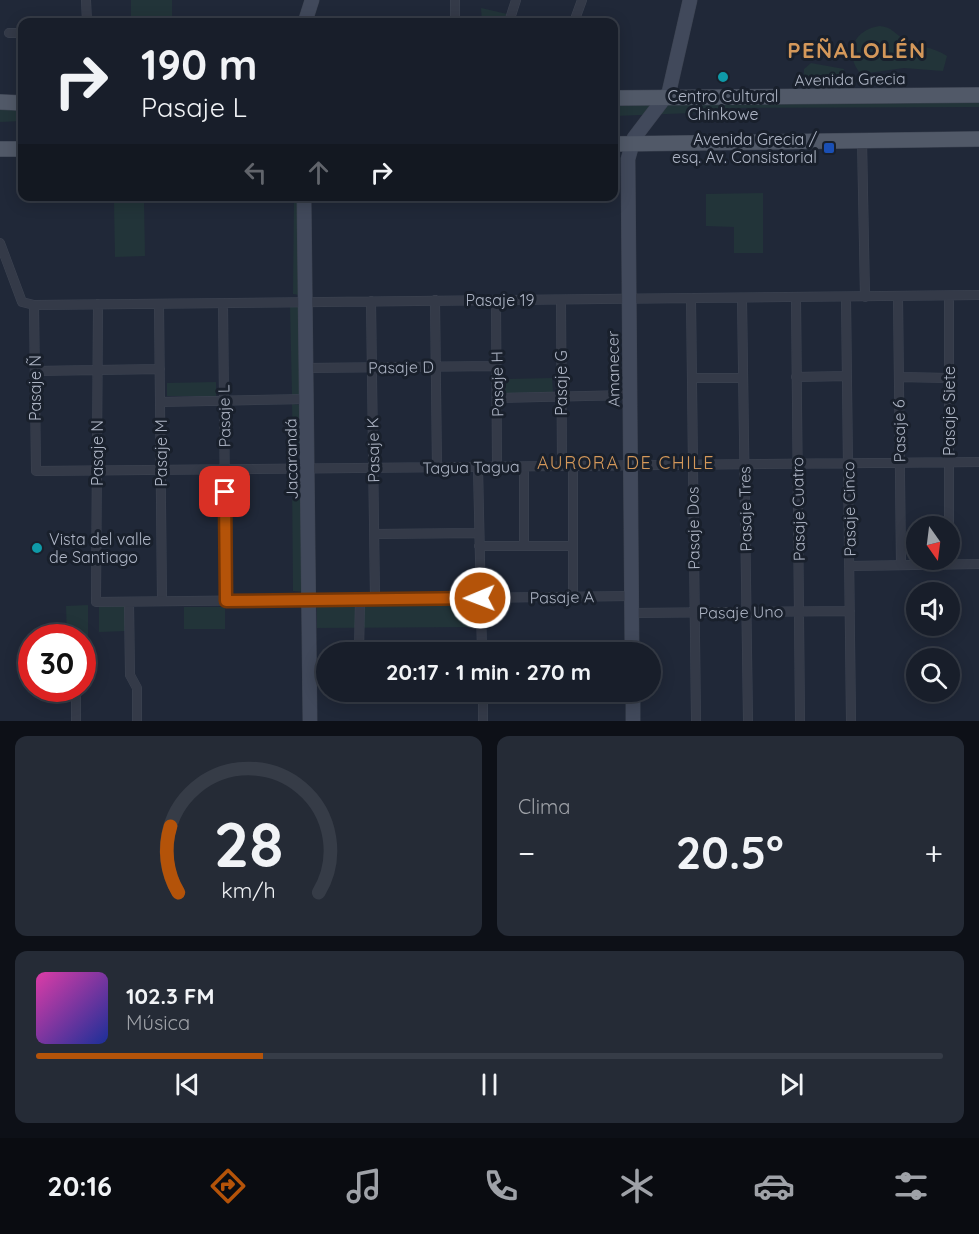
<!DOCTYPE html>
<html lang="es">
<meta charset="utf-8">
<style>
body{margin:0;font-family:Quicksand,sans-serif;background:#252b36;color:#f1f3f6;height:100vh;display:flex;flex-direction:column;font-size:22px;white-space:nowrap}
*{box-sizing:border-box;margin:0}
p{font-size:20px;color:#9fa2a8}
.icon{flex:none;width:33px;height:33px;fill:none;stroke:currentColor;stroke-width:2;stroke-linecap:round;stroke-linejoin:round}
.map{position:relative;height:721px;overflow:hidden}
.panel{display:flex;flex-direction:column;gap:15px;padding:15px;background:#0d1017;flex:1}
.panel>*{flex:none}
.guide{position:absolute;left:18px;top:18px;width:600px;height:183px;border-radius:12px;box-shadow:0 3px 15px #0003,0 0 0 2px #363c47;background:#181e2a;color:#f1f3f6;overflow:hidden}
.needle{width:39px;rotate:166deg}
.fabs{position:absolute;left:906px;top:516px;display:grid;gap:12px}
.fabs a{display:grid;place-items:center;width:54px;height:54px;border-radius:50%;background:#181e2a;box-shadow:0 3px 15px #0003,0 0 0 2px #363c47;font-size:30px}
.speed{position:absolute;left:18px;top:624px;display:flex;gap:12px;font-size:30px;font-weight:700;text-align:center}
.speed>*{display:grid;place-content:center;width:78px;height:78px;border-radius:50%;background:#181e2a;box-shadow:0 3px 15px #0003,0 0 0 2px #363c47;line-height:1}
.speed .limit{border:9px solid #d22;background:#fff;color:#111}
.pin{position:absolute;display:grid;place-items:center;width:51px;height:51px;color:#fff;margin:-26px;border-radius:12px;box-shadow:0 3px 9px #0006}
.me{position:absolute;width:66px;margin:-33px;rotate:269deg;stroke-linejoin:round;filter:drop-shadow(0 0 4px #0008)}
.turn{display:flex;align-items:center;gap:21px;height:126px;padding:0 24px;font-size:27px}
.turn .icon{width:78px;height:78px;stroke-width:2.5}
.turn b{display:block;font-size:42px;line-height:51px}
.lanes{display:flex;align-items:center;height:57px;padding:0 24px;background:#0003;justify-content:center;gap:30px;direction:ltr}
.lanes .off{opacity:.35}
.big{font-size:45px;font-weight:700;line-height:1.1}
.panel .tile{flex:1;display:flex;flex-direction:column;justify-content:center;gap:9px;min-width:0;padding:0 21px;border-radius:12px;background:#252b36}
.panel .dial{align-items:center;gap:0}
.dial svg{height:156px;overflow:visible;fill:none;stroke:#363c47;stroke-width:7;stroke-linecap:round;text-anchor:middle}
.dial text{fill:#f1f3f6;stroke:none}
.song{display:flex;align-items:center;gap:18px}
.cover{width:72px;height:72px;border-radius:9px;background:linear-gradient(135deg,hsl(320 70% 55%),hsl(230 70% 35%))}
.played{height:6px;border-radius:3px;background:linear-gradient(90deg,#b45309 25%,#363c47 25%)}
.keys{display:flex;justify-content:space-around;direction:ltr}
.heat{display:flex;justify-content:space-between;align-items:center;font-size:33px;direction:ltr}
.panel .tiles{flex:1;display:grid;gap:15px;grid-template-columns:1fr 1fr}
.tile:last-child{grid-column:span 2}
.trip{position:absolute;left:316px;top:642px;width:345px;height:60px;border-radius:30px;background:#181e2a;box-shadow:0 3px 15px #0003,0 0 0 2px #363c47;font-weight:700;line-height:60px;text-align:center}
.tabs{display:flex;height:96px;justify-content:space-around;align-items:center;background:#0a0c11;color:#9fa2a8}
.tabs .icon{width:42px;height:42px}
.tabs .on{color:#b45309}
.tabs b{font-size:27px;color:#f1f3f6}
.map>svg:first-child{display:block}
.green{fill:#223439}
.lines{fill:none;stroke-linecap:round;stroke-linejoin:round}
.street-casing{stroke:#3d4452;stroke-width:10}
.secondary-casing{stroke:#3d4452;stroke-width:15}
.primary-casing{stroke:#3d4452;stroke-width:16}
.street{stroke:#343a48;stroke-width:9}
.secondary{stroke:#41495b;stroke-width:14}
.primary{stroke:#515968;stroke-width:15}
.route-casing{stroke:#753606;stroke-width:15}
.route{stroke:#b45309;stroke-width:10}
.culture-dot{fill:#0f9aa8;stroke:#19202c;stroke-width:2}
.transit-dot{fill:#1a4fb4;stroke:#19202c;stroke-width:2}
.labels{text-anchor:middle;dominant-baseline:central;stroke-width:6;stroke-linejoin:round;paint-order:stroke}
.street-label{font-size:16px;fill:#aeb5c5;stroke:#19202c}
.poi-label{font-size:16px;fill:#aeb5c5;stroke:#19202c}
.neighbourhood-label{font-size:18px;letter-spacing:1.5px;fill:#d4985a;stroke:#19202c}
.district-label{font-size:22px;font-weight:bold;letter-spacing:1.5px;fill:#d4985a;stroke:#19202c}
</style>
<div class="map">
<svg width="979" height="721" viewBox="0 0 979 721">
<rect width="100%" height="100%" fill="#202838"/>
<!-- green -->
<path class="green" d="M131 0H172V22H131Z
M481 8 507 14 506 22H482Z
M880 26C892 27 895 34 905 40 918 47 934 47 947 56L943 71 904 68 861 74C843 54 854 29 880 26Z
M811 63 844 69 841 81H804V69Z
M979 100V107L726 108 693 113 614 116V103Z
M0 108H22V121L0 122Z
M763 193V253H734V227L706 226V194Z
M294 197H300V295L293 294Z
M144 202 145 256 115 257 114 203Z
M290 306H299L301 395H292Z
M552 378 553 392 504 393V379Z
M216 382V396H167V383Z
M292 404 301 405 300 455H293Z
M303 474 305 592 293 591 292 475Z
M476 601V627L317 628V602Z
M88 605V637H67L66 606Z
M99 605H125V631L99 632Z
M184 607H225V629H184Z"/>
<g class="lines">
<!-- street casing -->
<g class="street-casing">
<path id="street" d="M86 0 87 22
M455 22V0
M509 22 516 0
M574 22 582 0
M9 33H22
M862 140 865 297
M0 243 22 302 34 305 979 295
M898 296 901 565
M796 297 800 721
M846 297 851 721
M691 298 696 721
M742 298 748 721
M435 300 437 468
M496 300 497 467
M561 300 562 466
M371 301 375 599
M223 303 226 601
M98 304 96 602 632 596
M159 304 162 601
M34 305 36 471 979 462
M306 368 496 366
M35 371 160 369
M796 377 847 376
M899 377 949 378
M692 378H743
M497 398 630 395
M160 402 306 399
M573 466V597
M478 467 482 652
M524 467V546
M949 526V296
M374 534 479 533
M479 546H573
M849 566 979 564
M129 602 130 675 137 688V721
M632 613 850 611
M359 652 360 599
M76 691V721
M483 692V721"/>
</g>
<!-- secondary casing -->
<g class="secondary-casing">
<path id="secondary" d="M305 22 312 0
M304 196 310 721
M632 652 628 159 634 138 669 92 690 0
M633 692V721"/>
</g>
<!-- primary casing -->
<g class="primary-casing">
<path id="primary" d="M614 98 979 95
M0 102 22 103
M614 144 979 139
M0 149H22"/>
</g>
<!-- street -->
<use href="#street" class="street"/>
<!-- secondary -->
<use href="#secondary" class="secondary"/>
<!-- primary -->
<use href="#primary" class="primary"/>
</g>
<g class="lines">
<!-- route casing -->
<g class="route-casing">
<path id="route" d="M225 492 226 601 480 598"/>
</g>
<!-- route -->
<use href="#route" class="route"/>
</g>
<!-- markers -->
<g class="culture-dot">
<circle cx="723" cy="77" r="6"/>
<circle cx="37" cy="548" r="6"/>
</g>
<rect class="transit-dot" x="823" y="142" width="12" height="12" rx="3"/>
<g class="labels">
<!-- street labels -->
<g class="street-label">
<text transform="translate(850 79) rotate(-1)">Avenida Grecia</text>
<text x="500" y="300">Pasaje 19</text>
<text transform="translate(401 367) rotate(-1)">Pasaje D</text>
<text transform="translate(613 369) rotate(-91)">Amanecer</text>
<text transform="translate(561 383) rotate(-90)">Pasaje G</text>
<text transform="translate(497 384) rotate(-91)">Pasaje H</text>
<text transform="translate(35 388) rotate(-90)">Pasaje Ñ</text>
<text transform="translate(949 411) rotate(-90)">Pasaje Siete</text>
<text transform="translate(224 416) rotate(-91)">Pasaje L</text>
<text transform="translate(899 431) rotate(-91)">Pasaje 6</text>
<text transform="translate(373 450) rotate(-91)">Pasaje K</text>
<text transform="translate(97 453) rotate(-90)">Pasaje N</text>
<text transform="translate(161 453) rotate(-90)">Pasaje M</text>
<text transform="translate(291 459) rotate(-91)">Jacarandá</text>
<text transform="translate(471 467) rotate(-1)">Tagua Tagua</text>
<text transform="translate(745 509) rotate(-91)">Pasaje Tres</text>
<text transform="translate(798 509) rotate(-91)">Pasaje Cuatro</text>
<text transform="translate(849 509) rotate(-91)">Pasaje Cinco</text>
<text transform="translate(693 528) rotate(-91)">Pasaje Dos</text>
<text transform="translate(562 597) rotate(-1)">Pasaje A</text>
<text transform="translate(741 612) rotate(-1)">Pasaje Uno</text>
</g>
<!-- poi labels -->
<g class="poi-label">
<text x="723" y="96">Centro Cultural<tspan x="723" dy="18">Chinkowe</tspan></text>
<text x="817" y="139" text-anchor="end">Avenida Grecia /<tspan x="817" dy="18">esq. Av. Consistorial</tspan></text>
<text x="49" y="539" text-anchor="start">Vista del valle<tspan x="49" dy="18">de Santiago</tspan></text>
</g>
<!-- neighbourhood labels -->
<g class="neighbourhood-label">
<text x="626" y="462">AURORA DE CHILE</text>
</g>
<!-- district labels -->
<g class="district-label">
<text x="857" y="50">PEÑALOLÉN</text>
</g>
</g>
</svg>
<div class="fabs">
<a><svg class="needle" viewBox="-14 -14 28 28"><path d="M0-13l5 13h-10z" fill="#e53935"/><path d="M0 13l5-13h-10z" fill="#9fa2a8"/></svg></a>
<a><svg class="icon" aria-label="sound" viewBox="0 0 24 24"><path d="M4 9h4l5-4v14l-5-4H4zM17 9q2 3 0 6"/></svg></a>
<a><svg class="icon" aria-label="search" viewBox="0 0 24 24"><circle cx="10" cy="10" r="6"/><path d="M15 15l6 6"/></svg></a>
</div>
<div class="speed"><div class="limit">30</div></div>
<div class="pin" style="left:225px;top:492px;background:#d93025"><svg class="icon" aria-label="arrive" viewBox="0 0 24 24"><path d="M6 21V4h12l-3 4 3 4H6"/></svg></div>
<svg class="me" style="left:480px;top:598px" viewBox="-20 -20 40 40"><circle r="17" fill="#b45309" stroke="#fff" stroke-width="3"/><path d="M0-11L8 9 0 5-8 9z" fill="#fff"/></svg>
<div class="trip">20:17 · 1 min · 270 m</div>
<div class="guide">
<div class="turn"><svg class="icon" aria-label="right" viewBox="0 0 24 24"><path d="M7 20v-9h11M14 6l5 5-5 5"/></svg><div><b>190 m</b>Pasaje L</div></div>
<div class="lanes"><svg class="icon off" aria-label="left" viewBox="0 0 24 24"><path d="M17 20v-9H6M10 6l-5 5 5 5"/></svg><svg class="icon off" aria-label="ahead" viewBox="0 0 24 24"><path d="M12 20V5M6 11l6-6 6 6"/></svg><svg class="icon" aria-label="right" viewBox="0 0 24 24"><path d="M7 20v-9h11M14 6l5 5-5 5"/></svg></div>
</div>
</div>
<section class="panel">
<div class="tiles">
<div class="tile dial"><svg viewBox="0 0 100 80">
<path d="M14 69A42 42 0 1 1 86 69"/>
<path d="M14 69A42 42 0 0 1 10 35" stroke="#b45309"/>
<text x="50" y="56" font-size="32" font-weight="700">28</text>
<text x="50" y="72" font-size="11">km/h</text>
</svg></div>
<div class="tile"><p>Clima</p>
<div class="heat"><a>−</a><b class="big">20.5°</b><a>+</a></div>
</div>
<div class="tile">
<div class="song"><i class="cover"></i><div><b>102.3 FM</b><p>Música</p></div></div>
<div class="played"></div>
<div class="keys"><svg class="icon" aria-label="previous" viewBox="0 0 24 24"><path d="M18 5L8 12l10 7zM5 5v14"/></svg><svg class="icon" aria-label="pause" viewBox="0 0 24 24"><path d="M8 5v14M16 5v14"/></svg><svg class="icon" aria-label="next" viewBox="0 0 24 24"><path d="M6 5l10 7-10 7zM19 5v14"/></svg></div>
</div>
</div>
</section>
<nav class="tabs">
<b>20:16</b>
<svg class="icon on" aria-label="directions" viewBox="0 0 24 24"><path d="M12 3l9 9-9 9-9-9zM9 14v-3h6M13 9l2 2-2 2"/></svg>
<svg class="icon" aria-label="music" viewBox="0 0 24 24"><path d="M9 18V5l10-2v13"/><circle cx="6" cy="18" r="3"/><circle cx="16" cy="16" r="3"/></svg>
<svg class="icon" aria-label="phone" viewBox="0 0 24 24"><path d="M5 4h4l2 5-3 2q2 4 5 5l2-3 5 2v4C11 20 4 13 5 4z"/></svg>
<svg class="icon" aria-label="climate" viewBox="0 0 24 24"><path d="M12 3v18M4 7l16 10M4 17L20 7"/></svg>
<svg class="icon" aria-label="car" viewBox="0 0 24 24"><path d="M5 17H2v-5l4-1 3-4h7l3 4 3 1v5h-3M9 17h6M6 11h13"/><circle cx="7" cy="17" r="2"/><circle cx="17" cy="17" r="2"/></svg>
<svg class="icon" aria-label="filters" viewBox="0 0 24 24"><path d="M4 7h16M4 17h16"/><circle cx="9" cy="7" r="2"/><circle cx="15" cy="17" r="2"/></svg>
</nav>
